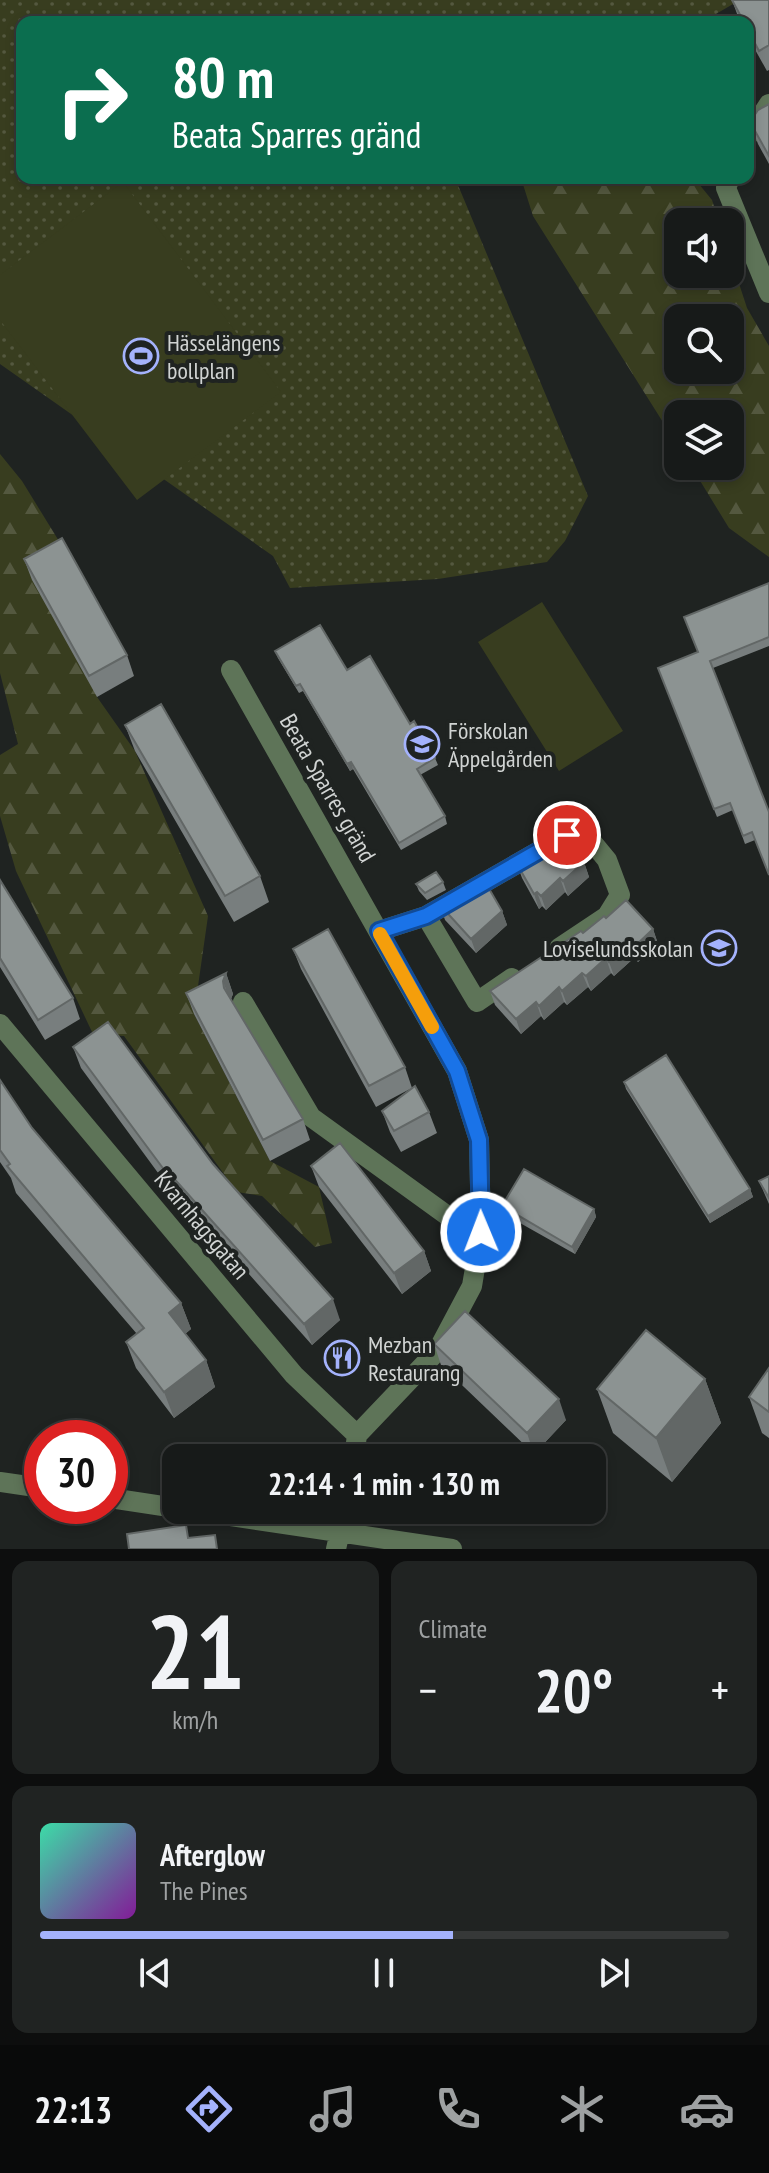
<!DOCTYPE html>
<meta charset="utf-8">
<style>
body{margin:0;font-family:"PT Sans Narrow",sans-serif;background:#202322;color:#f1f3f6;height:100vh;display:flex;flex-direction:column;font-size:30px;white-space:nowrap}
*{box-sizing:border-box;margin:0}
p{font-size:26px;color:#9ea1a2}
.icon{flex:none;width:44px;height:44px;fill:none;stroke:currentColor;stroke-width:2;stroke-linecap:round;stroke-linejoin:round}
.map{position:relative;height:1549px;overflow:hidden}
.drawer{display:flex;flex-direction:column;gap:12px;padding:12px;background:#0d0e0e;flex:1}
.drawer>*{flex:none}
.hud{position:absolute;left:16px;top:16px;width:738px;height:168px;border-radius:16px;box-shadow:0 4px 12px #0003,0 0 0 2px #363838;background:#0b6e4f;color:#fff;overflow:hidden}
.controls{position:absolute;left:664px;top:208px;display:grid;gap:16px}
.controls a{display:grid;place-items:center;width:80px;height:80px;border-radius:16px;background:#171a19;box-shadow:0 4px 12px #0003,0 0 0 2px #363838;font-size:40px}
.speed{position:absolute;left:24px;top:1420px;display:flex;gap:16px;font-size:40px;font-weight:700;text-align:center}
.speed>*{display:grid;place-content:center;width:104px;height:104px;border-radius:50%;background:#171a19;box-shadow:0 4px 12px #0003,0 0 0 2px #363838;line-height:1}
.speed .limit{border:12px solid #d22;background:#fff;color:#111}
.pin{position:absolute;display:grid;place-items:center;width:68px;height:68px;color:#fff;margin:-34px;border:4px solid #fff;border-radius:50%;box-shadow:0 2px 8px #0007}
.me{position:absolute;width:88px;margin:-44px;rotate:359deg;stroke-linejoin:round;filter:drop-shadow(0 0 6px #0008)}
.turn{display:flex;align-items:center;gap:28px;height:168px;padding:0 24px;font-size:36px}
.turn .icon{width:104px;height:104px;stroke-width:2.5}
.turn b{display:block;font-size:56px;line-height:68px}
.big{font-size:60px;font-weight:800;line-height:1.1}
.drawer .card{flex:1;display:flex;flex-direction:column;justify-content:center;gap:12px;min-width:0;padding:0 28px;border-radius:16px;background:#202322}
.drawer .dial{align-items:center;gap:0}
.dial b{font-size:104px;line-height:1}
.song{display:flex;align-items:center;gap:24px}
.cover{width:96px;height:96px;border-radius:12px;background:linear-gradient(135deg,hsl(160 70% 55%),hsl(290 70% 35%))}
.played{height:8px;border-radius:4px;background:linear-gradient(90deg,#a4b2fc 60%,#363838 60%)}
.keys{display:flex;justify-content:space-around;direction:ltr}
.heat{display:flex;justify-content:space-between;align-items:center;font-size:44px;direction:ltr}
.drawer .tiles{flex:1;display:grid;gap:12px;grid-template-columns:1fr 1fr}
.card:last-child{grid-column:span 2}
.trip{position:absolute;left:162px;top:1444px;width:444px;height:80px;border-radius:16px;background:#171a19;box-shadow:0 4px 12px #0003,0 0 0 2px #363838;font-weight:800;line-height:80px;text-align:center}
.dock{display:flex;height:128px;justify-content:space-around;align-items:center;background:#090a0a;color:#9ea1a2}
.dock .icon{width:56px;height:56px}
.dock .current{color:#a4b2fc}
.dock b{font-size:36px;color:#f1f3f6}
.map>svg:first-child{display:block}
.forest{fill:url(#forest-firs);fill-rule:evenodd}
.park{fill:url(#park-dots)}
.garden{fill:#383d1f}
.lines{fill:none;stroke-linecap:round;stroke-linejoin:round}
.minor{stroke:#5e7458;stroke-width:20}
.wall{fill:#787e7e}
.shaded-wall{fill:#626766}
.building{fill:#8c9392;stroke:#626766;stroke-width:2}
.route-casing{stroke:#114b97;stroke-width:20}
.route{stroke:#1a73e8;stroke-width:14}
.slow{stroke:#f59e0b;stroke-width:14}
.labels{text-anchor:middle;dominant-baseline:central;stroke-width:8;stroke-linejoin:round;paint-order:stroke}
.poi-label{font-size:24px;fill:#d1d4d3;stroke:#1f2321;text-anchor:start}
.street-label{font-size:24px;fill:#d1d4d3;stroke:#1f2321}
</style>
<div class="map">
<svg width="769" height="1549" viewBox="0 0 769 1549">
<defs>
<pattern id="forest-firs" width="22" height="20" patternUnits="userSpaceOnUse" patternTransform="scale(2)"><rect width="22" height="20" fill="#383d1f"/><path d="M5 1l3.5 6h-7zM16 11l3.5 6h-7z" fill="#54583f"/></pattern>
<pattern id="park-dots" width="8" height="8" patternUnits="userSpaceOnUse" patternTransform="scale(2)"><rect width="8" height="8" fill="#383d1f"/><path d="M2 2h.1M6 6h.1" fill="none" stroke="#54583f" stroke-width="1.8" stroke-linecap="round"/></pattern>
</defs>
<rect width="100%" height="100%" fill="#1f2321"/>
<!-- forest -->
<path class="forest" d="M521 178H694L712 200 719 222H678V274H730V256L747 308 769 346V557L729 528 691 466H730V414H678V446L533 216ZM678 318H730V370H678Z
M0 454 22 481 70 559 97 697 135 751 208 916 194 1014 270 1161 319 1187 332 1243 315 1247 262 1196 237 1192 124 1036 93 1034 16 871 0 816V755L18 744 0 673Z"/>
<!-- park -->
<path class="park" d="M0 0H740L709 18 679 22H22V178H455L588 496 565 541 547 562 438 579 290 588 273 556 0 364Z"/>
<!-- garden -->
<path class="garden" d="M123 182 281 392 137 500 0 320V275Z
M542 602 623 731 559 771 478 642Z"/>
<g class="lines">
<!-- minor -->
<path class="minor" d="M748 136 769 104
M730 178 726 188 769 293
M231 670 457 1071 479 1140 481 1232 472 1286 438 1350 357 1435
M426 916 567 835 588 837 607 860 620 895 607 916 559 948
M379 931 426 916 477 1002 512 978
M243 1002 311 1117 452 1219 481 1232
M0 1024 294 1375 357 1435 354 1458
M0 1482 42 1488
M110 1498 176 1508
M190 1510 452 1549
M336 1549 345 1510"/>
</g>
<!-- wall -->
<path class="wall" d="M732 0H769V70L767 71 748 37V22H740Z
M769 104V164L758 144 750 122Z
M24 559 127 655 134 676 97 697 32 580Z
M769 583V646L713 668 755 840 745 844 733 810 717 817 658 668 698 652Z
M275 651 347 670 410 724 435 758 438 765 420 775 445 816 447 824 401 850 353 769 350 771 303 691 299 693 278 658Z
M125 725 260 876 269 902 234 922 135 751Z
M584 862 589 877 568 896 565 892 546 910 542 906 539 909 522 878 517 864Z
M0 880 73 998 80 1019 45 1040 0 967Z
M443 882 446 890 427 900 419 891 416 884Z
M456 900 502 911 507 925 476 953 445 920 440 905Z
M606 918 653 929 658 944 638 962 634 958 614 976 611 973 591 991 588 987 567 1005 564 1002 544 1020 541 1016 521 1034 495 1005 490 991Z
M293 949 405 1067 412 1088 429 1112 437 1133 401 1152 390 1132 382 1111 410 1089 376 1107 301 969Z
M226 973 233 994 231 999 303 1119 310 1140 270 1161 194 1014 186 993Z
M73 1047 213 1164 340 1320 312 1345 178 1194 175 1196 81 1068Z
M0 1080 32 1128 181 1303 191 1329 185 1334 206 1360 215 1387 174 1418 136 1368 126 1342 137 1334 16 1193 11 1178 0 1162Z
M624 1082 750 1189 753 1197 710 1223 626 1089Z
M311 1166 424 1251 431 1271 402 1294 319 1187Z
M769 1176V1204L759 1181Z
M502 1206 594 1209 596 1217 575 1254 504 1214Z
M434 1344 566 1420 534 1454 441 1365Z
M769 1368V1438L762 1433 749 1397Z
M705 1379 721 1423 672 1482 613 1433 597 1389Z"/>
<!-- shaded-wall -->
<path class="shaded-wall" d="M351 762 353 769 350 771 347 764Z
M584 862 589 877 568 896 563 881Z
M560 878 565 892 546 910 541 896Z
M537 892 542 906 539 909 534 894Z
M502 911 507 925 476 953 471 939Z
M653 929 658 944 638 962 633 948Z
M629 944 634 958 614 976 609 962Z
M606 958 611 973 591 991 586 976Z
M226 973 233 994 230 1001 223 981Z
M582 973 588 987 567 1005 562 991Z
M559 987 564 1002 544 1020 539 1006Z
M536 1002 541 1016 521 1034 516 1019Z
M170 1174 178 1194 175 1196 168 1175Z
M750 1189 753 1197 710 1223 708 1216Z
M594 1209 596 1217 575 1254 572 1247Z
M424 1251 431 1271 402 1294 394 1273Z
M333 1299 340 1320 312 1345 304 1324Z
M181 1303 191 1329 179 1339 169 1313Z
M206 1360 215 1387 174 1418 164 1392Z
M705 1379 721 1423 672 1482 656 1438Z
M559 1399 566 1420 534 1454 527 1433Z"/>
<!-- building -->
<path class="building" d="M732 0H769V45L759 51 748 30V22H744Z
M769 104V156L750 122 758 110Z
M62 538 127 655 89 676 24 559Z
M769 583V637L710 661 769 812V875L752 832 743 836 730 803 714 809 658 668 698 652 684 617Z
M320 625 347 670 370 656 410 724 414 721 435 758 417 769 445 816 399 843 351 762 347 764 300 684 296 686 275 651Z
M161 704 260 876 225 896 125 725Z
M560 837 584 862 563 881 560 878 541 896 537 892 534 894 517 864Z
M436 872 443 882 425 893 416 884Z
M0 880 73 998 38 1020 0 958Z
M484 880 502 911 471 939 440 905 454 897 456 900 465 892 467 895Z
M626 900 653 929 633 948 629 944 609 962 606 958 586 976 582 973 562 991 559 987 539 1006 536 1002 516 1019 490 991 581 931 583 933 604 916 606 918Z
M328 929 405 1067 369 1086 293 949Z
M226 973 223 981 224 988 303 1119 263 1140 186 993Z
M108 1022 213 1164 333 1299 304 1324 170 1174 168 1175 73 1047Z
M666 1055 750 1189 708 1216 624 1082Z
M0 1080 32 1128 181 1303 169 1313 206 1360 164 1392 126 1342 144 1328 7 1166 10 1164 0 1150Z
M415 1086 429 1112 394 1131 382 1111Z
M340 1143 424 1251 394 1273 311 1166Z
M524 1169 594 1209 572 1247 502 1206Z
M769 1176V1198L759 1181Z
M465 1311 559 1399 527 1433 434 1344Z
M646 1330 705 1379 656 1438 597 1389Z
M769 1368V1412L749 1397Z
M186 1525 188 1538 215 1535 217 1549H129L127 1534Z"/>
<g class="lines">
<!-- route casing -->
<g class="route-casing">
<path id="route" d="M481 1232 479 1140 457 1071 379 931 426 916 567 835"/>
</g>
<!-- route -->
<use href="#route" class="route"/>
<!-- slow -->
<path class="slow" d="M380 934 432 1027"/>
</g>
<!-- icons -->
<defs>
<g id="stadium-ring" transform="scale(1.8)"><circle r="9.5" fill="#1f2321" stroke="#a4b2fc" stroke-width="1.5"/><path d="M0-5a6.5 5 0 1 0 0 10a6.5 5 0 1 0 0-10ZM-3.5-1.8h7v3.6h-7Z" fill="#a4b2fc"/></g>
<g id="school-ring" transform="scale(1.8)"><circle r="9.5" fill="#1f2321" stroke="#a4b2fc" stroke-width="1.5"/><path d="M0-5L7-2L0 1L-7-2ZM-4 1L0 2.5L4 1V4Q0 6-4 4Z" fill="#a4b2fc"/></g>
<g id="restaurant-ring" transform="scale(1.8)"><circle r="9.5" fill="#1f2321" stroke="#a4b2fc" stroke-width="1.5"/><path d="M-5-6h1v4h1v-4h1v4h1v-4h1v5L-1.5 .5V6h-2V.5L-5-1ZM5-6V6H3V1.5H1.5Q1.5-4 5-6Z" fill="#a4b2fc"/></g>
</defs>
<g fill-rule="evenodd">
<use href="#stadium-ring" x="141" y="356"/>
<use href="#school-ring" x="422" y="744"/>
<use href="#school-ring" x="719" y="948"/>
<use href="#restaurant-ring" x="342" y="1358"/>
</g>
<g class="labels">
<!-- poi labels -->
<g class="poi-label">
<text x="167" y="342">Hässelängens<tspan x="167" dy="28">bollplan</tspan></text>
<text x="448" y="730">Förskolan<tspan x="448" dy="28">Äppelgården</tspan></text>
<text x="693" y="948" text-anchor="end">Loviselundsskolan</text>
<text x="368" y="1344">Mezban<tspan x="368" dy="28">Restaurang</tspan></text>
</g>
<!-- street labels -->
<g class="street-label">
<text transform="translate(328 788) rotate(60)">Beata Sparres gränd</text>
<text transform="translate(202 1225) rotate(50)">Kvarnhagsgatan</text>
</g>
</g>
</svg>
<div class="controls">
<a><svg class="icon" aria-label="sound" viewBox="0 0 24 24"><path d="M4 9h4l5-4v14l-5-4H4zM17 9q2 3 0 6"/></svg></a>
<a><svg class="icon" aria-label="search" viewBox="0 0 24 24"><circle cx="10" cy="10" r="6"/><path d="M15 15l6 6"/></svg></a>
<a><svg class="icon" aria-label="layers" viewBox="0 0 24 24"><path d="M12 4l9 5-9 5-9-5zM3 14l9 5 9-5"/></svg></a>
</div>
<div class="speed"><div class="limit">30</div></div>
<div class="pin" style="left:567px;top:835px;background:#d93025"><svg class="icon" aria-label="arrive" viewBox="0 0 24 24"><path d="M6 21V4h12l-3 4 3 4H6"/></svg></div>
<svg class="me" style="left:481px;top:1232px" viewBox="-20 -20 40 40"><circle r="17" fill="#1a73e8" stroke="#fff" stroke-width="3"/><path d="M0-11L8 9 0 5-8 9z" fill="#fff"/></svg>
<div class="trip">22:14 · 1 min · 130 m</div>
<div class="hud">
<div class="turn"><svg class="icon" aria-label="right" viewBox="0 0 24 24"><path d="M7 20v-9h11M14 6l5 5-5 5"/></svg><div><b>80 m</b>Beata Sparres gränd</div></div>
</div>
</div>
<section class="drawer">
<div class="tiles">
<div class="card dial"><b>21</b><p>km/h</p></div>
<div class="card"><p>Climate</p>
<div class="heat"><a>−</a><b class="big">20°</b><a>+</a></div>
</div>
<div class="card">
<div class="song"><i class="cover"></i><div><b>Afterglow</b><p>The Pines</p></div></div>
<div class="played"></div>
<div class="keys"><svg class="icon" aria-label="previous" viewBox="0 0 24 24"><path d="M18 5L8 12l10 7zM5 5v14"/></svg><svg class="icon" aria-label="pause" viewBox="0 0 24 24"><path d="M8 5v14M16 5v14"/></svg><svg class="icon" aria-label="next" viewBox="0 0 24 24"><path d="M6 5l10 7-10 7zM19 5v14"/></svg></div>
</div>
</div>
</section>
<nav class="dock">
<b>22:13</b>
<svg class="icon current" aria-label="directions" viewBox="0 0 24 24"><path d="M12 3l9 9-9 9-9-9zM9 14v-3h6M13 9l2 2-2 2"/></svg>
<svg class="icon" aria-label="music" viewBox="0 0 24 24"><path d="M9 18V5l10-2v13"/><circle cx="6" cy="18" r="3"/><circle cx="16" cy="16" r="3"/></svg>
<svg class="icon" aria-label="phone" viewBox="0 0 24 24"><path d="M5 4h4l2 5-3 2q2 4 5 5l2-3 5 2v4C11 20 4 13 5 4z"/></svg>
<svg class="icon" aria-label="climate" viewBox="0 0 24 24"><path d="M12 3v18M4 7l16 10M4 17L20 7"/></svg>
<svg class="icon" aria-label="car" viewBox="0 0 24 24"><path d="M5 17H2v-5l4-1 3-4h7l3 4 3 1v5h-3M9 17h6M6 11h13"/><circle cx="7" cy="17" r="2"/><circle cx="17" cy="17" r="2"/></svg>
</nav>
